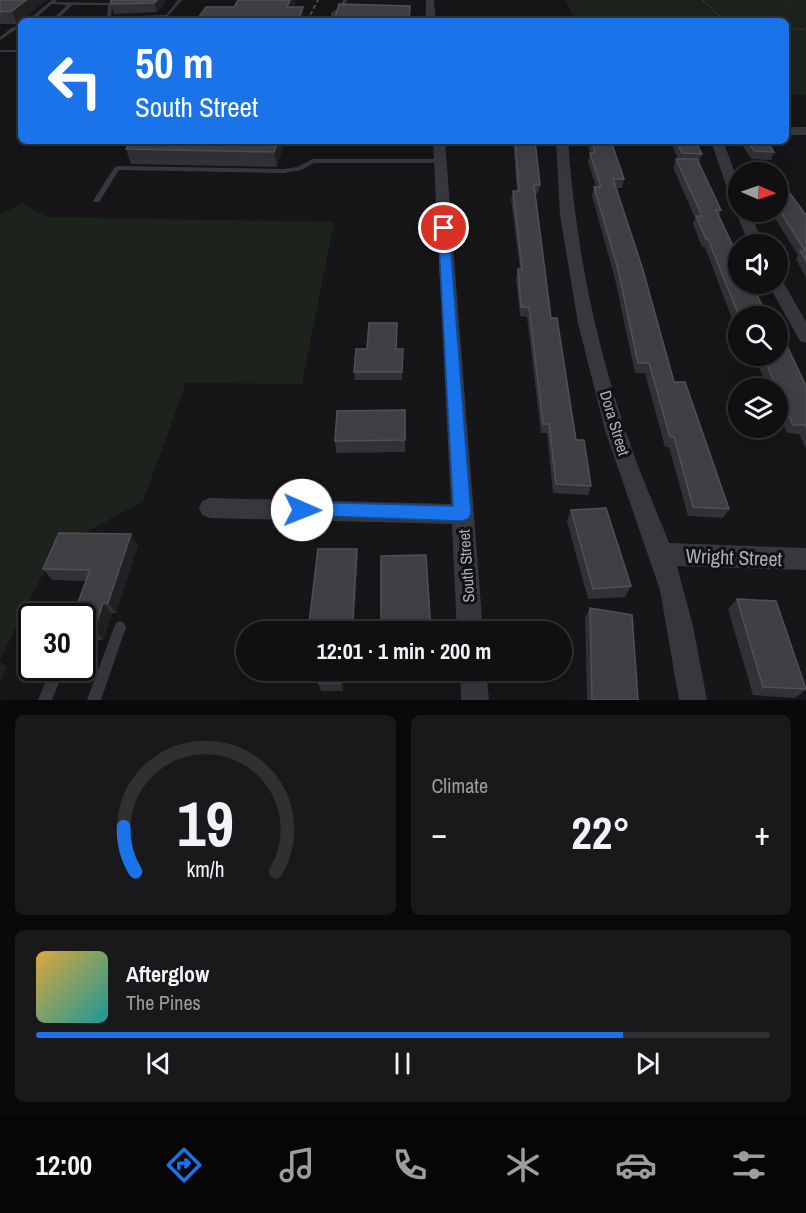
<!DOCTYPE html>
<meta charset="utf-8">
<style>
body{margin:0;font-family:"Archivo Narrow",sans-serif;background:#19191b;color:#f1f3f6;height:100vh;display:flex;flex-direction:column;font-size:22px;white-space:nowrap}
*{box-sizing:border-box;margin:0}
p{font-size:20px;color:#9c9d9f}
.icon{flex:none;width:33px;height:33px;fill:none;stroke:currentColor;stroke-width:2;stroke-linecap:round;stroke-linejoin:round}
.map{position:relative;height:700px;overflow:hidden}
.side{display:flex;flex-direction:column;gap:15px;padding:15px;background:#09090a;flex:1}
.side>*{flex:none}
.banner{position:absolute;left:18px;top:18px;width:771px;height:126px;border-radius:9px;box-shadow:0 6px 24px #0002,0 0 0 2px #303032;background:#1a73e8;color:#fff;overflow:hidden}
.needle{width:39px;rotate:92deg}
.controls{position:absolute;left:728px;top:162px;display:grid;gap:12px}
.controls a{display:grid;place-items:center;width:60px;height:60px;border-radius:50%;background:#101012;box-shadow:0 6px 24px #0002,0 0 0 2px #303032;font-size:30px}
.speed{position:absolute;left:18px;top:603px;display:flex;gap:12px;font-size:30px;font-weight:700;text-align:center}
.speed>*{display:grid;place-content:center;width:78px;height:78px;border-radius:50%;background:#101012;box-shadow:0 6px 24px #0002,0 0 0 2px #303032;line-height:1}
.speed .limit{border:3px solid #111;border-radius:9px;background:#fff;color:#111}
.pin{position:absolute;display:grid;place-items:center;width:51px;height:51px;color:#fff;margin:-26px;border:3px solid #fff;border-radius:50%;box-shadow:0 2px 6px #0007}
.me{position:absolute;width:66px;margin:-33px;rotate:91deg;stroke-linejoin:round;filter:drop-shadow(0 0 4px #0008)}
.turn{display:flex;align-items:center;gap:21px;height:126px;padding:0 18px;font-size:27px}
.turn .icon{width:78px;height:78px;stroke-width:2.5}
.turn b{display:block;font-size:42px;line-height:51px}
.big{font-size:45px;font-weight:700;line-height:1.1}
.side .widget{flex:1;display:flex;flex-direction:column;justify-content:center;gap:9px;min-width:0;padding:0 21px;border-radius:9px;background:#19191b}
.side .dial{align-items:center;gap:0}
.dial svg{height:156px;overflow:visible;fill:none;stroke:#303032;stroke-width:7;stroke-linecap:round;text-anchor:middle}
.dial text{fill:#f1f3f6;stroke:none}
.song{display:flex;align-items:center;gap:18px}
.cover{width:72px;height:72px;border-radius:9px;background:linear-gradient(135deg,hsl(40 70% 55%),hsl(180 70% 35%))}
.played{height:6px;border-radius:3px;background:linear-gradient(90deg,#1a73e8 80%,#303032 80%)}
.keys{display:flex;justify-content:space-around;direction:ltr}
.heat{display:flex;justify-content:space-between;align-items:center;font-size:33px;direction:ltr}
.side .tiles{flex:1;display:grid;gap:15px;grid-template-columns:1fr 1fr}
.widget:last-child{grid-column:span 2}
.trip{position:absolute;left:236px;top:621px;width:336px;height:60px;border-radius:30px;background:#101012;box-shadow:0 6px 24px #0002,0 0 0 2px #303032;font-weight:700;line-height:60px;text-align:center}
.tab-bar{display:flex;height:96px;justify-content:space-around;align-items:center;background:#060607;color:#9c9d9f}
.tab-bar .icon{width:42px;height:42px}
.tab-bar .selected{color:#1a73e8}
.tab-bar b{font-size:27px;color:#f1f3f6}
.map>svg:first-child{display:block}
.green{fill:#1c231d}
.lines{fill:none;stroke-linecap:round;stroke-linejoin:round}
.path{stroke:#3d3f44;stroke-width:1.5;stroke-dasharray:1.5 2;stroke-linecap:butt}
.lane{fill:#37383d;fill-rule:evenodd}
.street{fill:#37383d;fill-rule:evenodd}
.rail{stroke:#4a4c52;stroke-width:2;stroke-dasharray:4 3;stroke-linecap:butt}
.wall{fill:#323236}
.shaded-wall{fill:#212124}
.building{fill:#3f3f44;stroke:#4f5156;stroke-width:1.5}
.route{fill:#1a73e8;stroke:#114b97;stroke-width:1.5}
.labels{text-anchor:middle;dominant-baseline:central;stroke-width:6;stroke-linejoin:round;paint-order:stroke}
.street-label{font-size:16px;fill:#a8adb8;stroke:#111113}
.near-street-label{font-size:20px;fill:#a8adb8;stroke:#111113}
</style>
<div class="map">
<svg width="806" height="700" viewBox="0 0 806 700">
<rect width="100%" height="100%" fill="#161618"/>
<!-- green -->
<path class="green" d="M566 0H806V95H786V21H575Z
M23 203 46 217 334 222 302 384 186 383 143 501 81 535 43 574 0 659V215Z"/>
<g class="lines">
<!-- path -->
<path class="path" d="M703 0 722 19 719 21
M722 19 728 21
M786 29H806"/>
<!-- lane -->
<path class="lane" d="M52 0H57L55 2 109 3 111 0H115L112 4 111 17 166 15 178 0H182L167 17 109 19 107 18 108 5H72L56 21H51L67 5 52 4 32 21H27Z
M343 0H347L344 9 335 14V21H331V13L340 7Z
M21 25V28L15 30 0 40V37L11 28Z
M0 50H21V52H0Z
M313 159H440L443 161 440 163H314L301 170 284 173 119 170 99 202H95L93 201 114 168 117 166 284 169 297 167Z
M120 621 124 623 126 627 101 700H87L114 627 116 623Z
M51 668H65L52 700H38Z"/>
<!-- street -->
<path class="street" d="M426 0H434L436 21H426Z
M786 127H806V135H786Z
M433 141H445L483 632H457L452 524 210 518 202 515 199 508 202 501 210 498 451 504Z
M556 141H568C575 240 594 338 626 432 638 470 655 506 669 543L806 548V570L677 566 693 626 707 700H679L660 590 605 430 578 323 560 215Z
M711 141H723L738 181V204L731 200Z
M738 209V212H750L763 244H749L736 212Z
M777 279 782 280 806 322V343L800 341 768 284H777Z
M460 670H486L489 700H461Z"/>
<!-- rail -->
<path class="rail" d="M307 21 318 0"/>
</g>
<!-- wall -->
<path class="wall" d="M0 0H46L17 24H0Z
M111 0H166L157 12 114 14 111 4Z
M513 141H535L540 185 538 194 535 193 551 318 576 440 591 486 588 495 553 493 547 433H541L527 317 520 316 516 278 518 269H520L511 200 513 191H517Z
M587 141H611L624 179 622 188H616L674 382 729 509 723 518 688 516 669 447H665L645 373H635L615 279 592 196 594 187H596L588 162 590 153Z
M673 141H695L702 154 699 162H698L721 210 719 216 767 316H738V327H735L705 247H702L693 224 695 218 673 167 676 159H678L672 145Z
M740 141H767L774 152 771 160 751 159Z
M284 143 277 167 131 164 126 149Z
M777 184 806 215V278L796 259 798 255 771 212H777Z
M397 349H403L402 380H355L354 372Z
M754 356H777L806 386V449L799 434 787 433 777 409V388H768Z
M405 410V452L336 453 335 441Z
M571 510 631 586 625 597 588 599 567 521Z
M138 545 116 613H112L103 640H82V616L86 581 52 580 43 569Z
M737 599 806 687V690L795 698 753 695 728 609Z
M590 608 638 700H587L585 618Z
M319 670H344L343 691H321L318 683Z"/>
<!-- shaded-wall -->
<path class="shaded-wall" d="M26 0H46L17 24 12 11Z
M157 0H166L157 12 154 3Z
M290 0H295L296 3 288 19 287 7Z
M303 7 304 21H298Z
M278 141H284V143L277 167 274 152Z
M131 534 138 545 116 613 108 603Z
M357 549 358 559 354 632H352Z
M103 603 112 613 103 640 94 630Z
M0 662 7 667 0 683Z
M342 670H344L343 691 341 683Z"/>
<!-- building -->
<path class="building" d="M0 0H26L12 11 0 12Z
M111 0H157L154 3 111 4Z
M238 0H290L287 7H303L298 21H196L206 7H234Z
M339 4 410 6 409 21H334Z
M131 141H278L274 152 126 149Z
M515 141H535L540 185H534L551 318H557L576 440H584L591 486 556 484 549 424H543L529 307H521L518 269H522L513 191H519Z
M592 141H611L624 179H613L643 270 674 382H685L729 509 693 507 674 437H670L649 363H638L618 269 594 187H601L590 153H595Z
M676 141H695L702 154 682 153Z
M748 141H767L774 152 754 151Z
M676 159H697L721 210H716L734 248H736L738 252V284H752L767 316H739L708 239H706L696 216H702Z
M777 184H783L806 215V261L800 251H805L777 206Z
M369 323H397L396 349H403L402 372H354L356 349H367Z
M777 331H780L806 386V428L805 425H793L763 356H777Z
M405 410V440L335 441 337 411Z
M606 508 631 586 593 589 571 510Z
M59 533 131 534 108 603H103L94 630H82V616H73L90 570 43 569Z
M318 549H357L352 632H308Z
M426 555 431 632H381V556Z
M737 599 776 601 806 689 763 687Z
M590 608 632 615 638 700H592Z
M319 670H342L341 683H318Z"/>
<!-- route -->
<path class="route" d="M444 225 449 228 471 514 468 519 462 521 296 515 294 510 296 505 302 502 453 506 438 228Z"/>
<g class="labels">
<!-- street labels -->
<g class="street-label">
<text transform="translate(615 423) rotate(73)">Dora Street</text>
<text transform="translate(466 566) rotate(-94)">South Street</text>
</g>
<!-- near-street labels -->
<g class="near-street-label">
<text transform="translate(734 557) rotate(2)">Wright Street</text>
</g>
</g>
</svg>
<div class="controls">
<a><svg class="needle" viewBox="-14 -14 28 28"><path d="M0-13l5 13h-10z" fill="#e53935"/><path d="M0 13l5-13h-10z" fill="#9c9d9f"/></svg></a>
<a><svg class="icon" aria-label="sound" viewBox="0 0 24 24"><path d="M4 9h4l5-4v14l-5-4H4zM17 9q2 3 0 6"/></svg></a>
<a><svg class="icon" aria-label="search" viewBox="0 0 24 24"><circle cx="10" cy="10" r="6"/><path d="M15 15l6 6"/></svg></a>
<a><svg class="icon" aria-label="layers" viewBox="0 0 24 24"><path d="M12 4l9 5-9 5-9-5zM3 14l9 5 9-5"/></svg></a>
</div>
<div class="speed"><div class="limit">30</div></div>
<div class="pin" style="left:444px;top:228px;background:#d93025"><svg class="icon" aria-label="arrive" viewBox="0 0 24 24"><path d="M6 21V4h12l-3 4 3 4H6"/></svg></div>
<svg class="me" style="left:302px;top:510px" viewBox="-20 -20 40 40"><circle r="19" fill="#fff"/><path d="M0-13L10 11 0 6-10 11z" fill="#1a73e8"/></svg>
<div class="trip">12:01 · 1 min · 200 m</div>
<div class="banner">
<div class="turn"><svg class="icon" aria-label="left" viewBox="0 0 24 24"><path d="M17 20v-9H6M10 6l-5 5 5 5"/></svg><div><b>50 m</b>South Street</div></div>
</div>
</div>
<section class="side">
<div class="tiles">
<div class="widget dial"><svg viewBox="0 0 100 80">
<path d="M14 69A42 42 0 1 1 86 69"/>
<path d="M14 69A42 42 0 0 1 8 46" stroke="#1a73e8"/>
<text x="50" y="56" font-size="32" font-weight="700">19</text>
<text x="50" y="72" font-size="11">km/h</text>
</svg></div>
<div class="widget"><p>Climate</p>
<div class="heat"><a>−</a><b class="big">22°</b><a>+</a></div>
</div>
<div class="widget">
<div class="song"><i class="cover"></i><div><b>Afterglow</b><p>The Pines</p></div></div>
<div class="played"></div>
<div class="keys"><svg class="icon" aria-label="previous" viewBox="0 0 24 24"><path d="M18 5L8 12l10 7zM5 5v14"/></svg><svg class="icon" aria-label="pause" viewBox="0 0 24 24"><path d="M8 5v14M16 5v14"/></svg><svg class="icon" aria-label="next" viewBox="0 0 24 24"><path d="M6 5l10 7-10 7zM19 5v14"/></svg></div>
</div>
</div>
</section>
<nav class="tab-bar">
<b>12:00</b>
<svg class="icon selected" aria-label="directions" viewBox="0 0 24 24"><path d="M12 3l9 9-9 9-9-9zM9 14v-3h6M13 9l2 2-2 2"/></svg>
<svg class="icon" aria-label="music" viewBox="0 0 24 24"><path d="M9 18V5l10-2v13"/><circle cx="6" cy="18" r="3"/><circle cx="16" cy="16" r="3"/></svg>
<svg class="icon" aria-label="phone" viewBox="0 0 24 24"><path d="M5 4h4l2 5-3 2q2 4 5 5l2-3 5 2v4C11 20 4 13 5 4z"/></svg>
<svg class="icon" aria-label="climate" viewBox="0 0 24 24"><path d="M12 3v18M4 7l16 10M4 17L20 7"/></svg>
<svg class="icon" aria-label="car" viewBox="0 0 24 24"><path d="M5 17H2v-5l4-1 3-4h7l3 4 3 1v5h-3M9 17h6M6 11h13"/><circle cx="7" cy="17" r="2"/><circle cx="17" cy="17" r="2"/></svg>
<svg class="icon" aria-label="filters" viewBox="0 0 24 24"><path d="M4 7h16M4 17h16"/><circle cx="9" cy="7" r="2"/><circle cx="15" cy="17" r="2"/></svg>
</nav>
